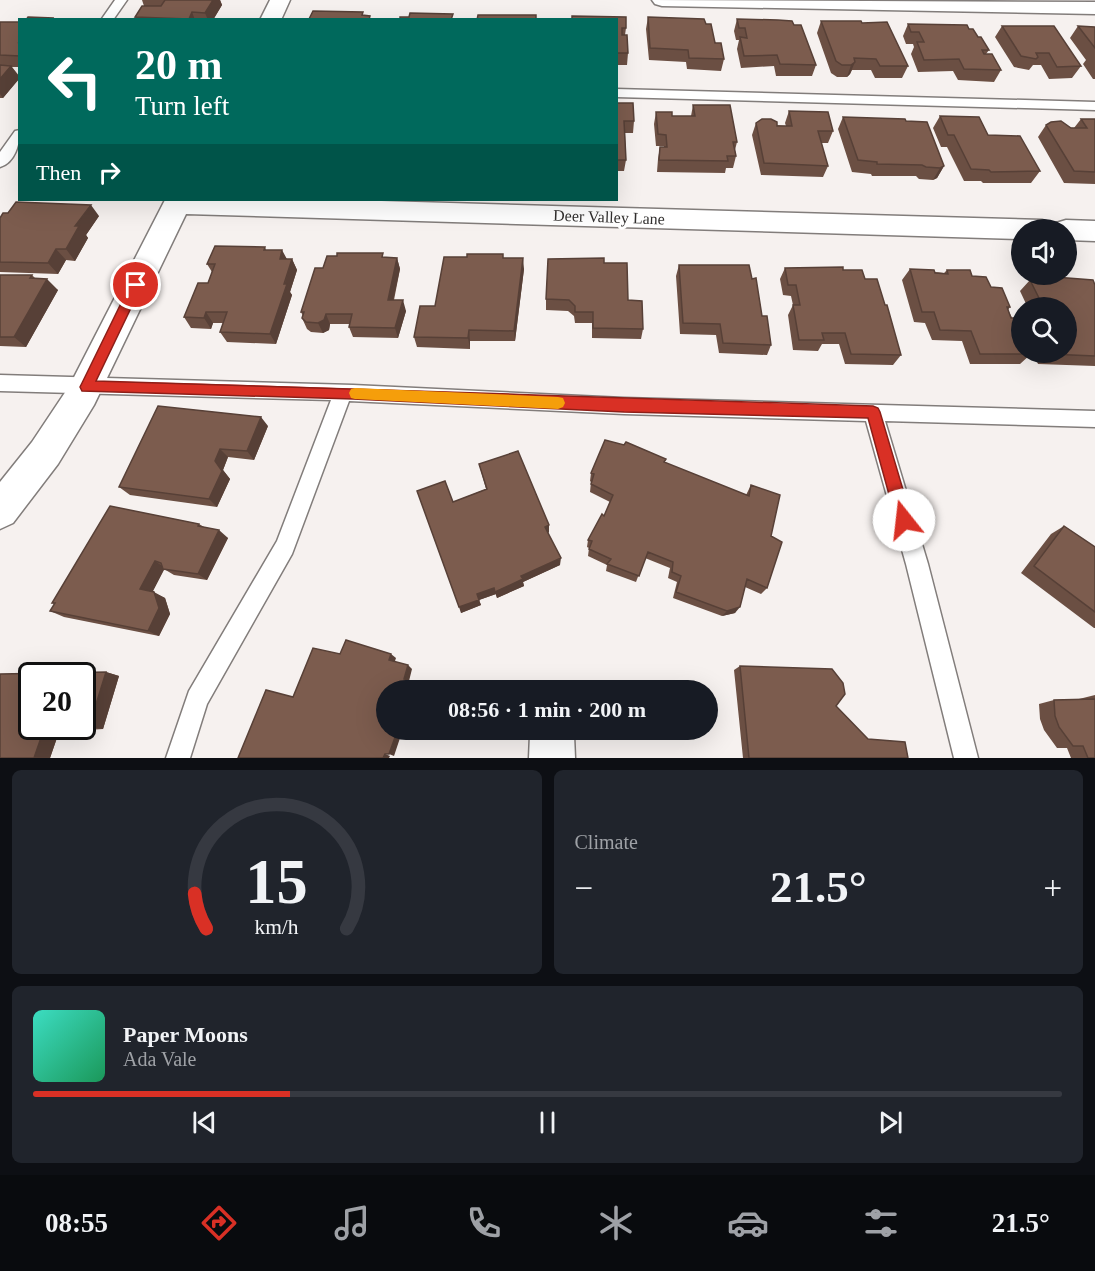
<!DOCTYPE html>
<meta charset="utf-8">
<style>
body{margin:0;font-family:Georgia,serif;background:#20242c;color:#f1f3f6;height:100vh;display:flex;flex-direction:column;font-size:22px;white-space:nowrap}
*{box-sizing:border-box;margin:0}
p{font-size:20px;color:#9ea1a6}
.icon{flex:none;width:33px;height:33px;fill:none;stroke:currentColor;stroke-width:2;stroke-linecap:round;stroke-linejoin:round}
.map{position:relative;height:758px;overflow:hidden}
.side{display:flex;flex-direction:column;gap:12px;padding:12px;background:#0d0f14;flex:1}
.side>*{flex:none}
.hud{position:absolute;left:18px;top:18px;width:600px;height:183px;border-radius:0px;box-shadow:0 6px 24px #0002;background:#00695c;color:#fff;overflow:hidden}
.controls{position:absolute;left:1011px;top:219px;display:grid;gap:12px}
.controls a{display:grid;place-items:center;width:66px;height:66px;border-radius:50%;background:#171b24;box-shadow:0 6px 24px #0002;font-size:30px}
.speed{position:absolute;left:18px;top:662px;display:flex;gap:12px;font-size:30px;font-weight:700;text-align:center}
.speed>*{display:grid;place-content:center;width:78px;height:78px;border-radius:50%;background:#171b24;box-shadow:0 6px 24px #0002;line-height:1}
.speed .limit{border:3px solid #111;border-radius:9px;background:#fff;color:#111}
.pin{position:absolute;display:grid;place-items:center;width:51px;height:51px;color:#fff;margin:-26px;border:3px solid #fff;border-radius:50%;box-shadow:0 2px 6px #0007}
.me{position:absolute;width:66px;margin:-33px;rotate:344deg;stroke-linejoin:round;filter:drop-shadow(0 0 4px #0008)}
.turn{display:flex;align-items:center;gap:21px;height:126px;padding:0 18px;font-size:27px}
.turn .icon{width:78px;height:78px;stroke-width:2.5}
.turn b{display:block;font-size:42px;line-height:51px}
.then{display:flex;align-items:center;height:57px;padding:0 18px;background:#0003;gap:12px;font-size:22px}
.big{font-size:45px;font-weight:600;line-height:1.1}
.side .card{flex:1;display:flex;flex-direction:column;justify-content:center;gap:9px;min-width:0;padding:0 21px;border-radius:9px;background:#20242c}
.side .dial{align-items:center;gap:0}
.dial svg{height:156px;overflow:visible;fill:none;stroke:#363941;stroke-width:7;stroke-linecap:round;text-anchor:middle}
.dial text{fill:#f1f3f6;stroke:none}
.song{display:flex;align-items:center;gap:18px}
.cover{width:72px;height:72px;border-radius:9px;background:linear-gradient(135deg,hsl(170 70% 55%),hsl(150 70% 35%))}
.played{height:6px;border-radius:3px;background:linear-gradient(90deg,#d93025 25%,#363941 25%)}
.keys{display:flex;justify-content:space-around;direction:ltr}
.heat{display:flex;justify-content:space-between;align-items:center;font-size:33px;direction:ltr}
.side .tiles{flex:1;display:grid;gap:12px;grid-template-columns:1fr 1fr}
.card:last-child{grid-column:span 2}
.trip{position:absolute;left:376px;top:680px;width:342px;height:60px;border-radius:30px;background:#171b24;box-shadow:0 6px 24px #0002;font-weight:600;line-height:60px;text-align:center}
.tabs{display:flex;height:96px;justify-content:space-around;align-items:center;background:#090b0e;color:#9ea1a6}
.tabs .icon{width:42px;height:42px}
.tabs .active{color:#d93025}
.tabs b{font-size:27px;color:#f1f3f6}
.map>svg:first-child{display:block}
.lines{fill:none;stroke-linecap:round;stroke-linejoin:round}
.lane-casing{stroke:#827d7b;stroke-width:3}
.street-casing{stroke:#827d7b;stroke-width:3}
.lane{fill:#fff;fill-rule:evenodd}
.street{fill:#fff;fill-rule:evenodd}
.wall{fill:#6b4f43}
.shaded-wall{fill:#574037}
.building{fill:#7c5c4e;stroke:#574037;stroke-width:1.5;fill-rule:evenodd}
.route{fill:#d93025;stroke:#8d1f18;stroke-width:1.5}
.slow{fill:#f59e0b}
.labels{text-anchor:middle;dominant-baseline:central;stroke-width:6;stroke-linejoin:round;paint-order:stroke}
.street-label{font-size:16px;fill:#312f2e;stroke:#fff}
</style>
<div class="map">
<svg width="1095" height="758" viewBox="0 0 1095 758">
<rect width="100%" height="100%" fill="#f6f1ef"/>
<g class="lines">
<!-- lane casing -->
<g class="lane-casing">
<path id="lane" d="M115 0H127L113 20H101Z
M616 89 1095 102V110L616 97Z
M20 130C20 143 15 163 0 167V152L15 131Z
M0 375 353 385 624 398 1095 411V427L885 421 928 564 978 758H954L906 564 866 421 624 414 349 401 292 554 207 704 190 758H166L189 691 277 541 331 400 0 391Z"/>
</g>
<!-- street casing -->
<g class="street-casing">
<path id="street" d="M270 0H290L281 20H260Z
M652 0 1095 2V14L662 6 655 4Z
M165 200H347L1042 220 1052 223 1054 226 1056 223 1066 220 1095 221V241L1066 240V230H1022V239L186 214 94 405 58 464 13 523 0 529V482L32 442 70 385Z
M532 729H572L574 735 575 758H529L530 735Z"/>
</g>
<!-- lane -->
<use href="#lane" class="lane"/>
<!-- street -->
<use href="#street" class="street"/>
</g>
<!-- wall -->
<path class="wall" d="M142 0H220L222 5 213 20H136L135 17 144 6Z
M648 17 706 24 724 59 721 71 687 69 686 62 649 60 646 29Z
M737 19 794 25 816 65 812 76H776L774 66 741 68 737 49 739 40H736L734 31Z
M616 20 626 28 625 35 628 53 627 65H616Z
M821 21 862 23 908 66 902 78H875L871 70H852L850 74 847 77H837L831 73 817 33Z
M0 22H20V67H12L20 77 3 98H0Z
M908 24 969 29 978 37 989 50 986 54 1001 70 994 82 958 80 953 71 918 72 911 54 914 47 913 44H906L903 36Z
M1002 26 1081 66 1072 78 1049 79 1041 65H1033L1029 70 1014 67 995 37Z
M1078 26 1095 27V79H1093L1083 64 1086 60 1070 38Z
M616 103 634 121 633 133H625L626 160 624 171H616Z
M693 105 737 142 735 150 736 156 733 168H726L725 173 657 172 658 159 660 147H664V146H656L654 124 656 112 672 116H691Z
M789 111 833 131 828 143H821L828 166 823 177 761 175 752 135 756 123 786 126 785 123Z
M940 116 988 135 1040 171 1031 183H983L981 181H964L947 147H941L933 128Z
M843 117 906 121 944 166 937 178 933 180 919 179 916 176H872L871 174 852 172 838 129Z
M1081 119H1095V184L1064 183 1038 137 1046 125 1074 128Z
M52 200H112L111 201Z
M99 216 86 235 88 238 75 261 66 260 58 274 0 272V218Z
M265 247 266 250 287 259H292L297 270 290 292 292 295 276 344 227 342 220 332 223 323H213L211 329 191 328 184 317 208 283 212 272 207 264Z
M384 257 397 258 400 269 394 300 406 311 398 338 353 337 349 327V324H330L329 330 323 333 311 332 307 329 302 318 303 316 301 312 323 268Z
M504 258 524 269 515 341H470V349L417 347 414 337 435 306Z
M604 263 628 300 643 329 641 339 592 338V323H575L574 316 568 311 546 310V299Z
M679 265 752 279 762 316 771 345 767 355 719 353 716 335 680 334 676 276Z
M785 268 843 270 865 279 901 355 893 365 845 364 839 344H822L818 351 793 350 788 315 793 305 791 296 783 295 780 279Z
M910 269 944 273 947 270 972 276 991 287 1010 307 1008 310 1031 354 1020 364H970L962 341 932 340 925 323 914 322 902 280Z
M0 275H32L35 278 58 290 26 347 0 346Z
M1042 276 1095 285V366L1038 364 1033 352H1066V308H1028L1020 291 1030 280H1039Z
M268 426 254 460 228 457 223 470 230 479 217 507 130 495 119 487Z
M666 459 664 463 746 495 751 485 771 536 767 588 761 594 745 587 735 613 722 616 673 598 677 582 668 578 670 568 645 558 636 582 606 571 607 565 588 556 589 548 587 547 588 540 604 516 610 502 590 492 591 482 590 481 591 473Z
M479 464 549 525V532L548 533 560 565 523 582 524 586 497 598 496 594 479 600 481 605 461 613 453 502 486 489Z
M199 524 204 527 228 538 207 580 174 575 164 569 152 592 165 598 170 614 159 636 64 617 50 611 55 604 52 603Z
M1064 526 1095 547V628H1094L1021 573 1051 534Z
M740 666 836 706 868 739 908 758H743L734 670Z
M106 672 119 676 103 729 59 732 50 758H0Z
M1095 695V758H1071L1067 748H1057L1044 730 1040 719 1039 704 1054 700 1079 699Z"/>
<!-- shaded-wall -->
<path class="shaded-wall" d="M213 0H220L222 5 213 20H208L205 13Z
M192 12 195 20H189V19Z
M855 62 850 74 847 77 851 65Z
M11 66 20 78 3 98 0 94V79Z
M944 166 937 178 933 180 940 168Z
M91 205 99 216 86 235 88 238 75 261 66 249 75 226Z
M56 249 66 260 58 274 48 263Z
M282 250 288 261 280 259Z
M397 258 400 269 391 310 388 300Z
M523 258 524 269 515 341 514 331Z
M292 259 297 270 290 292 292 295 276 344 270 334Z
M47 279 58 290 26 347 14 337Z
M403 300 406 311 398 338 395 328Z
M206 312 213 323 211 329 204 318Z
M326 314 330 324 329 330 323 333 318 323Z
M469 330 470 341V349L468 338Z
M261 417 268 426 254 460 247 451Z
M220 449 228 457 223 470 230 479 217 507 209 499 215 461Z
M549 525V532L545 534V527Z
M219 530 228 538 207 580 198 574Z
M561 558 560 565 523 582 524 586 497 598 495 592 521 576Z
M155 561 165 568 151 595 140 589Z
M494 588 496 594 479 600 481 605 461 613 459 607 477 594Z
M154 592 165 598 170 614 159 636 148 631Z
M740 607 735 613 722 616 727 611Z
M391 654 396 658 394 664 389 660Z
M408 665 412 669 409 681 412 684 410 690H405L404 679Z
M106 672 119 676 103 729 89 727Z
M44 729 59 732 50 758H34Z
M398 729H403L394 756 389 754Z
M385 754 390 756 389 758H383Z"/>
<!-- building -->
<path class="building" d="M165 0H213L205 13 192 12 189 19 135 17 142 6H161Z
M313 11 363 12 362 15 370 16 369 20H318L309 19Z
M410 13 453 14 451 20H400V17H409Z
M478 15H536V20H477Z
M572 16 626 17V28H622V35H627L628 53H616V20H570L572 19Z
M28 17 53 18 52 20H26Z
M648 17 704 19 706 24H711L715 43H721L724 59 689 58 688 50 650 48Z
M737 19 778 20 792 21 794 25H801L816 65 780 64 777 55 744 56 740 37 747 38 745 28H739Z
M821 21H861L862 23 887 22 908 66H880L876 59 854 58 855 62 851 65H842L836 61Z
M0 22H20V42L18 43H20V56L0 55Z
M908 24 967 25 969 29H973L978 37H981L989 50H982L984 54H992L1001 70 964 69 959 59 924 60 917 42H924L919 32H911Z
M1002 26H1054L1081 66 1057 67 1049 53H1036L1038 57 1036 59 1021 56Z
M1078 26 1095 27V48Z
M0 65 11 66 0 79Z
M616 103H633L634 121H624L626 160H616Z
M693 105H730L737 142H733L736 156H727L728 161 659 160 660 147H667L666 135 658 134 656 112H672V116H695Z
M789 111 828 112 833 131H818L828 166 764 163 756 123 762 119H771L777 122V126H792Z
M940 116 979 117 988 135 1020 136 1040 171 991 172 989 170 971 169 954 135H948Z
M843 117 905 119 906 121 927 122 944 166 940 168 926 167 922 165 877 164V162L858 160Z
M1081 119H1095V172L1074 171 1046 125 1051 122 1061 121 1071 128H1087Z
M16 202 91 205 75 226H79L66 249H56L48 263 0 262V218L3 213H8Z
M215 246 265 247 264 250H282L280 259H292L284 284H287L270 334 220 332 227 312H206L204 318 184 317 198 283H208L215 264H207Z
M337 253H383L382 257 397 258 388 300H403L395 328 349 327 352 314H326L324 320 318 323 306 322 302 318 304 312H301L315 268H323L327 256H337Z
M467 254H503V258H523L514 331 469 330 468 338 414 337 420 306H435L444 257H467Z
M604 258V263H627L628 300 642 301 643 329 593 328V312H575V306L569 300 546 299 548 259Z
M679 265H749L752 279 756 278 762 316H767L771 345 723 343 720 324 683 323Z
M843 267V270H862L865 279H877L885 305H887L901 355 851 354 845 333H822L824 340H799L793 305H800L796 285H788L785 268Z
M910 269 934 270 935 273 948 274 947 270H970L972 276 986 277 991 287 1002 288 1010 307H1007L1011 318H1015L1022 332V352H1030L1031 354H980L971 331 940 330 934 312H922Z
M0 275H32L30 278 47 279 14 337H0Z
M1042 276 1093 280 1095 285V356L1049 354 1048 352H1066V308H1044L1030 280H1045Z
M158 406 261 417 247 451 220 449 215 461 222 471 209 499 119 487Z
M605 440 624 445 626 442 666 459 664 462 749 496 751 485 780 495 771 536 782 542 767 588 747 579 740 607 727 611 676 592 681 576 672 572 673 562 648 552 639 576 607 564 611 559 589 549 592 541 588 540 602 514 604 516 613 495 591 484 594 474 591 473Z
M518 451 549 525 545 527 561 558 521 576 523 579 495 592 494 588 477 594 479 600 459 607 417 491 445 481 453 502 487 489 479 464Z
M110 506 199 524 198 526 219 530 198 574 163 569 161 563 155 561 140 589 154 592 159 608 148 631 50 611 55 603H52Z
M1064 526 1095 547V612L1034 566Z
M346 640 391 654 389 660 408 665 404 679 408 680 405 690H387V729H398L389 754H385L383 758H238L266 690 293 697 313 648 340 654Z
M740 666 832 669 843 683 845 694 836 706 868 739 905 742 908 758H749Z
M106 672 89 727 44 729 34 758H0V674ZM32 675H82V726H32Z
M1095 699V758H1088L1083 746H1073L1059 727 1055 716 1054 700Z"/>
<!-- route -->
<path class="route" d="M136 281 142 285 96 381C355 387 614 399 873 406L878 408 880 412 912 520 910 526 904 528 899 526 896 520 868 418 624 412 353 399 82 391 80 387 82 383 130 285Z"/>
<!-- slow -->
<path class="slow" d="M355 388 558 397 563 398 565 403 563 407 558 409 355 399 351 398 349 393 351 389Z"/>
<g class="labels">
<!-- street labels -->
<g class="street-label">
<text transform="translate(609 217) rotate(2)">Deer Valley Lane</text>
</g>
</g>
</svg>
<div class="controls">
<a><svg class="icon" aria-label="sound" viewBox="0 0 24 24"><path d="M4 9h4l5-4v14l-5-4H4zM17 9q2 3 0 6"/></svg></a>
<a><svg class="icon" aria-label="search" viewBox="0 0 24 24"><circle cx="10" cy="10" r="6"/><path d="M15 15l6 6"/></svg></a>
</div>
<div class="speed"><div class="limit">20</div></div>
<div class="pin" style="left:136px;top:285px;background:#d93025"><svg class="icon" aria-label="arrive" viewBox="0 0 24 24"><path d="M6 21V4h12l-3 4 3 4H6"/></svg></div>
<svg class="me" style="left:904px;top:520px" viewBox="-20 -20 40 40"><circle r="19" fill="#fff"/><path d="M0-13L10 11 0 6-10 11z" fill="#d93025"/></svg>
<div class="trip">08:56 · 1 min · 200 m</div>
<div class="hud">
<div class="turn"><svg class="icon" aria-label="left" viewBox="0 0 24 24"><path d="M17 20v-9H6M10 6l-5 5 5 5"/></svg><div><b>20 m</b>Turn left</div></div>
<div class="then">Then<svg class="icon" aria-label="right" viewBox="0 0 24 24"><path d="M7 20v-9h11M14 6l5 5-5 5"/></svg></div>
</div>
</div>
<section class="side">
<div class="tiles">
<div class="card dial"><svg viewBox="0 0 100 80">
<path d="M14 69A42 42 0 1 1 86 69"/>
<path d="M14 69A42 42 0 0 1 8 51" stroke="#d93025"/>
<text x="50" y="56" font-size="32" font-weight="700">15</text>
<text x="50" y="72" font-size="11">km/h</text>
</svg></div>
<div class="card"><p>Climate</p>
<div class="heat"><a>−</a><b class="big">21.5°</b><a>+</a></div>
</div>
<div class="card">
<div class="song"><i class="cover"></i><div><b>Paper Moons</b><p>Ada Vale</p></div></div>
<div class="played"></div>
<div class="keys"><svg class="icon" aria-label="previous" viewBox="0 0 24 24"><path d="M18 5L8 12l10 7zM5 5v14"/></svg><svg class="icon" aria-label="pause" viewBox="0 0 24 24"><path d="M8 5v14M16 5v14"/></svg><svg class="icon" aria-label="next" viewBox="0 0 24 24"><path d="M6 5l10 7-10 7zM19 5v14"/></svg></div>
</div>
</div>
</section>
<nav class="tabs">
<b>08:55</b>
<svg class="icon active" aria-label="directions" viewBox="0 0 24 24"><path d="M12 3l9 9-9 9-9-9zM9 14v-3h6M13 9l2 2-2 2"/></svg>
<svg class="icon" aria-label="music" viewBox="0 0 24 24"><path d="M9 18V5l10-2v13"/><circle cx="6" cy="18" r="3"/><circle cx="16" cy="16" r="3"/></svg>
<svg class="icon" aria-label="phone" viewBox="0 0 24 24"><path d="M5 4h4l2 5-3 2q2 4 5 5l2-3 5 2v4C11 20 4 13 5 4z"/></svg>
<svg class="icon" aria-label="climate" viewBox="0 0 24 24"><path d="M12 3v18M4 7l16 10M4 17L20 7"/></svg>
<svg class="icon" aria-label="car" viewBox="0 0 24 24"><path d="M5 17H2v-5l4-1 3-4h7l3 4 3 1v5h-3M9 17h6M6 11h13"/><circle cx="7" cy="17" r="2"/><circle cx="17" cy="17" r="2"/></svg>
<svg class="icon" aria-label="filters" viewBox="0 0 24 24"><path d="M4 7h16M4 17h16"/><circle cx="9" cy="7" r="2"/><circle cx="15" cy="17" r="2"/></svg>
<b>21.5°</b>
</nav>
